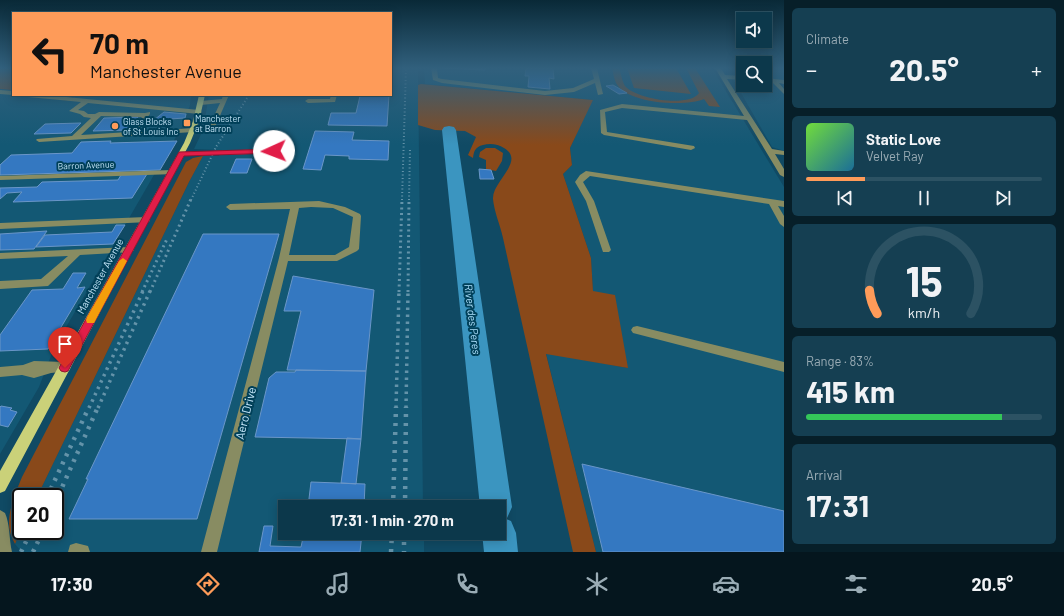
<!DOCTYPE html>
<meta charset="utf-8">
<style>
body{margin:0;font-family:Barlow,sans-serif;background:#153f52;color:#f1f3f6;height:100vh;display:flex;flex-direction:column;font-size:15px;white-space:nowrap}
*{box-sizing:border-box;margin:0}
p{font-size:13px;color:#9aacb5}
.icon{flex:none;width:22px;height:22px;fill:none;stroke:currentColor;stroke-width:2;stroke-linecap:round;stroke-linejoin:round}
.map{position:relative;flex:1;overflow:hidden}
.details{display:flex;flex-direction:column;gap:8px;padding:8px;background:#071f29;width:280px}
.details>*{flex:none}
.guide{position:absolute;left:12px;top:12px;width:380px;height:84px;border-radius:0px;box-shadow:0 2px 10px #0003,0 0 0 1px #2c5263;background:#fe9b59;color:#111;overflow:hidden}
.fabs{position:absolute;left:736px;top:12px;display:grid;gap:8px}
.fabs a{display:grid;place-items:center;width:36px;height:36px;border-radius:0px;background:#0c384b;box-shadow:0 2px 10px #0003,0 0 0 1px #2c5263;font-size:20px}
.speed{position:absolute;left:12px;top:488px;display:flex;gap:8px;font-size:20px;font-weight:700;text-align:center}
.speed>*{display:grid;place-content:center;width:52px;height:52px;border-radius:50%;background:#0c384b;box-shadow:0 2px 10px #0003,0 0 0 1px #2c5263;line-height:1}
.speed .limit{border:2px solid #111;border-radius:6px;background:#fff;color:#111}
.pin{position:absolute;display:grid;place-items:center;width:34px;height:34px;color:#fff;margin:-41px -17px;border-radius:50% 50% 50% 0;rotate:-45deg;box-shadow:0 0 4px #0007}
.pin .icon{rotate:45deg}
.me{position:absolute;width:44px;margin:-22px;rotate:268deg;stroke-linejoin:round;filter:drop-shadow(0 0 3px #0008)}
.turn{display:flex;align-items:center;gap:14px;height:84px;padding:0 12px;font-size:18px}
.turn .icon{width:52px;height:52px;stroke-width:2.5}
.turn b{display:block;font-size:28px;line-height:34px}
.big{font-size:30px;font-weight:700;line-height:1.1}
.details .widget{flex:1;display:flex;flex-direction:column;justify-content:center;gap:6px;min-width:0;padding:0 14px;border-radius:6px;background:#153f52}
.details .dial{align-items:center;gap:0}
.dial svg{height:104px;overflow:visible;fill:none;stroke:#2c5263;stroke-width:7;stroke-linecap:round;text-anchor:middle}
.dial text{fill:#f1f3f6;stroke:none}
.song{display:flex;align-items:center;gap:12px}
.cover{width:48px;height:48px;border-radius:6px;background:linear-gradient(135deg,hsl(100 70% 55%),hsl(200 70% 35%))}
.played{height:4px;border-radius:2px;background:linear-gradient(90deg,#fe9b59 25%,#2c5263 25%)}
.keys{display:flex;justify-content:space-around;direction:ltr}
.heat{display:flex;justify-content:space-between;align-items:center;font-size:22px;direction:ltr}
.charge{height:6px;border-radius:3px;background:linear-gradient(90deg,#34c759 83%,#2c5263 0)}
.trip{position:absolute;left:278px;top:500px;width:228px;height:40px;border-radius:0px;background:#0c384b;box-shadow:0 2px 10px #0003,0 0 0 1px #2c5263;font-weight:700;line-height:40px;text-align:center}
.tab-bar{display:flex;height:64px;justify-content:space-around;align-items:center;background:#05161e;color:#9aacb5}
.tab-bar .icon{width:28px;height:28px}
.tab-bar .active{color:#fe9b59}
.tab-bar b{font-size:18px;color:#f1f3f6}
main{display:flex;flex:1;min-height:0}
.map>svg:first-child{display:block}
.built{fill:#135874}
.green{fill:#89491a}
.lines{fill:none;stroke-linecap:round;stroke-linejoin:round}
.river{fill:#3b95c0;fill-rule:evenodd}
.building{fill:#3478c1;stroke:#6a96c8}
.minor{fill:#888c62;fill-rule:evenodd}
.major{fill:#cad179;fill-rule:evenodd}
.rail-far3{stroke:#6493a9;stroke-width:2;stroke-dasharray:1 2.5;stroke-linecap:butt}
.rail-far2{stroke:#6493a9;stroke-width:3;stroke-dasharray:2 3.5;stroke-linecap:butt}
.rail-far1{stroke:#6493a9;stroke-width:3.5;stroke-dasharray:2.5 4.5;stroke-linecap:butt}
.rail{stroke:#6493a9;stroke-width:4.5;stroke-dasharray:3 6;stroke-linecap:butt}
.route{fill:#e11d48;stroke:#92132f}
.slow{fill:#f59e0b}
.poi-dot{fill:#fe9b59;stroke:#004059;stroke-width:1.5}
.labels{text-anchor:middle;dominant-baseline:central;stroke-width:4;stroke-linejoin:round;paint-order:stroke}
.far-poi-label{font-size:9px;fill:#c3e5f8;stroke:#004059;text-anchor:start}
.far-street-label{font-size:9px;fill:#c3e5f8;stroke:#004059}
.street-label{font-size:10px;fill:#c3e5f8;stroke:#004059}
.water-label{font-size:11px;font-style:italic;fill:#acdffb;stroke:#004059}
.near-street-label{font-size:12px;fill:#c3e5f8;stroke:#004059}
</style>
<main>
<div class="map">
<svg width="784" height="552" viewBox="0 0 784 552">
<rect width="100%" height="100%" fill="#104a64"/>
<!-- built -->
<path class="built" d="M0 68H13V95H59L52 99 67 101 74 97H71L72 95H191L190 105 184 123 54 348 39 387 0 454Z
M391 68H418L423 507H285V533H424V552H22L15 544 21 531H55V497H37L189 182 203 156H219L222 150 194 149 203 130 209 95H391Z
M424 68H712L784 187V552H596L546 353 628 368 593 291 591 258 563 174 572 165 570 148 592 100 425 84Z
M765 68H784V80L765 79Z
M733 79 743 80V85H765V82L774 83 784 94V151L772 147Z"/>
<!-- green -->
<path class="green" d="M2 68H13V90L0 89V69Z
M612 68H619C621 73 622 81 625 86 636 99 689 108 699 93L686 68H695L720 107 709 106 704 99C685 107 627 104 616 83 614 79 613 72 612 68Z
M627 68H676L691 94 634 88Z
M421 84 593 100 570 148 572 165 563 174 591 258 593 291 615 295 628 368 546 354 596 552H573L503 238C500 225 494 211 493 199 492 181 526 161 504 148 498 144 490 143 483 145 475 147 474 151 473 158L468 155 476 137 465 131 435 130 418 125V85Z
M486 148H495L503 153 502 161 496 171 486 169V160L479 157 480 152Z
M203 156 189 182 37 497H21V531L15 544C13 540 11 536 10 532 6 514 15 494 22 477L186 162 193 158Z"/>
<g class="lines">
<!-- river -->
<path class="river" d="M449 126 454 127 456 130 512 507 507 518 506 519 511 521 516 533 518 552H484L482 533H499V507H480L442 130 444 127Z"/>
</g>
<!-- building -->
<path class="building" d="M442 68H485V70Z
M526 68H553L554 79 549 78 550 89 528 87 529 76H525Z
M613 85 627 93 619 94 606 86Z
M346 95H389L387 126 328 125 331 113H356L360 96Z
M164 112 186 114 185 118 154 120Z
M138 117 128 130 93 131 104 118Z
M81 123 71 133 34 134 45 124Z
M315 131 354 132 352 140 389 141 388 160 349 159V156L325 155 321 170 303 169Z
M111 141 110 143 177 141 160 170 0 175V165L11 155 72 153 81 142Z
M236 159H252L247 173H230Z
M479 169 491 170 494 179H480Z
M147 174 132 198 13 202 22 192 7 193 0 199V188L37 187 42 182 118 180 121 175Z
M116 225H125L113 244 36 247 45 235 112 232Z
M47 231 34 249 0 250V234Z
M203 234H279L197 519H69L88 479H86Z
M73 273H86L77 288 85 287 48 349 0 351V335L32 290 63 289Z
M293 276 374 290 366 371 287 370 301 311H284Z
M296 370 366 371 361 439 255 437 269 378 276 372H295Z
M1 406 12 408 10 410 17 412 8 427 0 425V407Z
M347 438 361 439 356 484 341 483Z
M582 464 784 511V552H603Z
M311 482 365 484 364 507H308Z
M264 526H273L270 546 301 547 304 533H362L360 552H259Z"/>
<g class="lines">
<!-- minor -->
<path class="minor" d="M431 68H437L438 78 442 79 545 91 573 88 594 79 591 68H597L603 94 598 95 595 83 574 92 545 95 442 83 433 80Z
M715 68H721L725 75 743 76V80L727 79 772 149 784 151V155L775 154 784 169V177L780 175 747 120 622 108 605 112 607 132 694 146 695 148 691 150 604 135 601 133 600 110 622 104 744 116Z
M765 78 784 80V84L779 83 784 89V94L772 82H765Z
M0 90 13 91V95L0 94Z
M25 95H46L199 110 202 112 199 114 88 103 78 110 84 111 88 114H95L99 112 145 113 150 112V114L136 132 193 128 196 130 193 132 39 142 36 140 37 139 72 136 91 118 84 117 80 114 69 111 81 102 28 97ZM101 116 142 117 129 132 81 135Z
M223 95H229L215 127 210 128 209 127 220 103 201 105 198 103 201 101 222 99Z
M331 95H337L335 102 308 103 305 101 308 99H330Z
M274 149H277V153L182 156 178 154 182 152Z
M172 170H175V174L0 180V176Z
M586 171 784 201V207L778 206 784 216V227L780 224 769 204 590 176 583 182 594 201 611 250 609 252H603L586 201 575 182 580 175Z
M319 201 345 207 360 214 361 216 359 249 357 251 337 261H288L217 552H201L279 258 290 209 230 210 226 207 230 204ZM311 207 333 208 353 217 349 247 335 255H289L299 208Z
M146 217 150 220 149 222 0 229V223Z
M129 247 132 248 134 250 132 252 80 255 48 286 0 289V281L41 279 68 256 0 259V253Z
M637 326 784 362V372L633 333 631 330 633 327Z
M34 361 65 362 69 363 71 367 69 371 51 373 34 378 22 375 0 377V367L23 365Z
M0 510 5 513C10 524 9 539 12 552H0Z
M76 543 88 546 90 552H68L70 545Z"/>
<!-- major -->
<path class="major" d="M199 95H205L199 121 190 143 5 491 0 493V471L184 143 193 121Z"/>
<!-- rail-far3 -->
<path class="rail-far3" d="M191 200 216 147 249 95
M402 200 406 68
M409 200 410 148"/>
<!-- rail-far2 -->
<path class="rail-far2" d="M142 292 167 239
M150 292 191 199
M399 292 402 199
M408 292 409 199"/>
<!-- rail-far1 -->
<path class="rail-far1" d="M89 408 143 291
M98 408 150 291
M396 408 399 291
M406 408 408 291"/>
<!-- rail -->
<path class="rail" d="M47 497 89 407
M55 503 98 407
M393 507 396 407
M405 507 406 407
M404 533V552
M21 552 31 531
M33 552 43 531
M391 552 392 533"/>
</g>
<!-- sky -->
<linearGradient id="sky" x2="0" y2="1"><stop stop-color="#092937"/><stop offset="0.47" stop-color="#31607d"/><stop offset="1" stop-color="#31607d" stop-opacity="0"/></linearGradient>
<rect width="784" height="145" fill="url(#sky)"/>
<!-- route -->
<path class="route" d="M274 149 277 150V153L184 156 68 371 65 372 61 371 59 368 61 364 179 152Z"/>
<!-- slow -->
<path class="slow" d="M123 258 127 261 94 323H87L86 320 87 317 119 261Z"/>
<!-- markers -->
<g class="poi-dot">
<rect x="183" y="119" width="8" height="8" rx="2"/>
<circle cx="115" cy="126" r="4"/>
</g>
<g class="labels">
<!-- far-poi labels -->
<g class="far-poi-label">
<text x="195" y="118">Manchester<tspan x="195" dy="10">at Barron</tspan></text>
<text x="123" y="121">Glass Blocks<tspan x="123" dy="10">of St Louis Inc</tspan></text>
</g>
<!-- far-street labels -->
<g class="far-street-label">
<text transform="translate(86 165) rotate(-2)">Barron Avenue</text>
</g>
<!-- street labels -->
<g class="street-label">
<text transform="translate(100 276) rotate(-61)">Manchester Avenue</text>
</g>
<!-- water labels -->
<g class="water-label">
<text transform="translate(473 319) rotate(83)">River des Peres</text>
</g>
<!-- near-street labels -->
<g class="near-street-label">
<text transform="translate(245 413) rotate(-76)">Aero Drive</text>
</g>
</g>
</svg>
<div class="fabs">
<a><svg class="icon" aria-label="sound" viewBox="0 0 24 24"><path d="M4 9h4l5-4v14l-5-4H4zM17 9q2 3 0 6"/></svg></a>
<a><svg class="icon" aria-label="search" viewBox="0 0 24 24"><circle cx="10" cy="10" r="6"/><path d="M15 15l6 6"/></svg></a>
</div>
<div class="speed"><div class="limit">20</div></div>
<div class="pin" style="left:65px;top:368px;background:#d93025"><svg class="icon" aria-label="arrive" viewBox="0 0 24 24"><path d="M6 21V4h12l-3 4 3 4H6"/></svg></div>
<svg class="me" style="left:274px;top:151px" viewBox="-20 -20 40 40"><circle r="19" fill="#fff"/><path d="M0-13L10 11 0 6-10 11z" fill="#e11d48"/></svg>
<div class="trip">17:31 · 1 min · 270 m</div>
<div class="guide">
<div class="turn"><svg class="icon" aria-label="left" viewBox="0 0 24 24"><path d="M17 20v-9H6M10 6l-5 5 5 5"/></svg><div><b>70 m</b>Manchester Avenue</div></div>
</div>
</div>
<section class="details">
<div class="widget"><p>Climate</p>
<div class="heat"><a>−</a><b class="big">20.5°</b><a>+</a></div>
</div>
<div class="widget">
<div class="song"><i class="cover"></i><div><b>Static Love</b><p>Velvet Ray</p></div></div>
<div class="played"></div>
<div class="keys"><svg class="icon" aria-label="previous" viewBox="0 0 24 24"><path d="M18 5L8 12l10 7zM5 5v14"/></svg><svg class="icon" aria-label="pause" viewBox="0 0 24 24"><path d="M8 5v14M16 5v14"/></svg><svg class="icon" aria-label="next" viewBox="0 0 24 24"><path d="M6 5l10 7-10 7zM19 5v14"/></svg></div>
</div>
<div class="widget dial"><svg viewBox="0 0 100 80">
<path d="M14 69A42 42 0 1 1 86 69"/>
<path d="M14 69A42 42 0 0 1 8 51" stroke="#fe9b59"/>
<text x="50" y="56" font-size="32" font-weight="700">15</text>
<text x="50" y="72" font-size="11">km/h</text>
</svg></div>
<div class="widget"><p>Range · 83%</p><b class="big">415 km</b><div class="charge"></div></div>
<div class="widget"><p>Arrival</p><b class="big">17:31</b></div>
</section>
</main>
<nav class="tab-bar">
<b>17:30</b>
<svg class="icon active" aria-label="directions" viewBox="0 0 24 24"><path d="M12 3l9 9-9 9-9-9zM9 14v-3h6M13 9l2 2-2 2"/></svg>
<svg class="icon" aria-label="music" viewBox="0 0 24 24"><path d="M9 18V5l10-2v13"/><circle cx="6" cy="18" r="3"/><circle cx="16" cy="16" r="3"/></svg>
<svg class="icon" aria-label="phone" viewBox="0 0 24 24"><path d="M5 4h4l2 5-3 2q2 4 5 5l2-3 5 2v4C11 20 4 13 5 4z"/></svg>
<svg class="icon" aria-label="climate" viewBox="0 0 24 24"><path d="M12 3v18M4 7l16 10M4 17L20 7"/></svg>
<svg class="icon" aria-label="car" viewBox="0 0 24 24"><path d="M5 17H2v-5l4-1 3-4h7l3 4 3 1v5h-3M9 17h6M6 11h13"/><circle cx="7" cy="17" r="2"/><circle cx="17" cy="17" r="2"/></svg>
<svg class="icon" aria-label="filters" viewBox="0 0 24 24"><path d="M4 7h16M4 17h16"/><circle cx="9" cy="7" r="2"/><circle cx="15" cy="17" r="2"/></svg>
<b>20.5°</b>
</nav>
